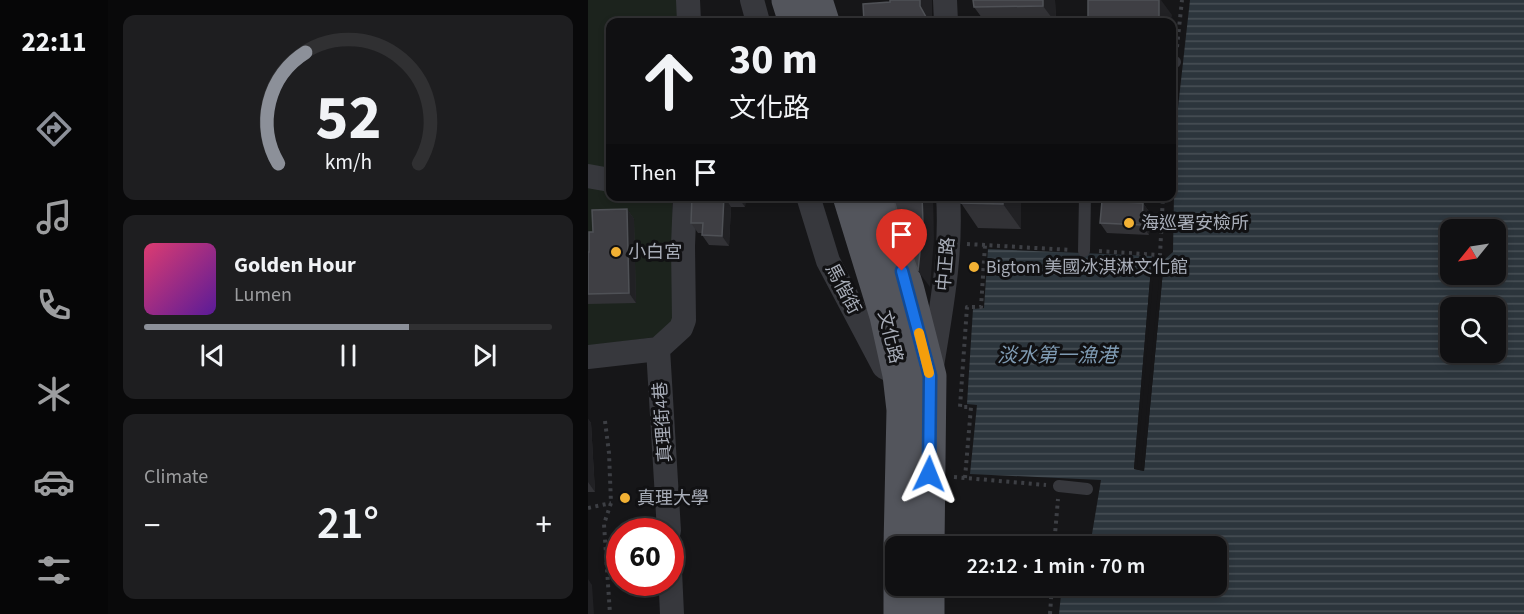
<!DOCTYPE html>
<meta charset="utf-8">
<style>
body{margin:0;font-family:"Source Sans 3","Noto Sans TC",sans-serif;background:#1e1e20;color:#f1f3f6;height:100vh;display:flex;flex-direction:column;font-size:22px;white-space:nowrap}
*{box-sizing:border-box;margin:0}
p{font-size:20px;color:#9c9d9f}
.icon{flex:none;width:33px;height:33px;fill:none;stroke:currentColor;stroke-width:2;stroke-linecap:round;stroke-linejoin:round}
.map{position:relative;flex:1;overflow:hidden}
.side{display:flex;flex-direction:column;gap:15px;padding:15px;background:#09090a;width:480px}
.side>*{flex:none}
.top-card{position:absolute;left:18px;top:18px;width:570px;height:183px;border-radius:12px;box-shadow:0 3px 9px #0003,0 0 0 2px #303032;background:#101012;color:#f1f3f6;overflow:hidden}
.needle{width:39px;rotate:240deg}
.controls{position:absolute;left:852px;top:219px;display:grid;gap:12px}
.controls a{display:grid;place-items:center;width:66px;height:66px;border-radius:12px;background:#101012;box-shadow:0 3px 9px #0003,0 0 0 2px #303032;font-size:30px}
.speed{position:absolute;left:18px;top:518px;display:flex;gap:12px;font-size:30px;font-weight:700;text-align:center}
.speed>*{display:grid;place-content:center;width:78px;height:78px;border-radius:50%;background:#101012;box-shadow:0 3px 9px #0003,0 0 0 2px #303032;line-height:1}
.speed .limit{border:9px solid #d22;background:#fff;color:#111}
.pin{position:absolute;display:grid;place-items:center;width:51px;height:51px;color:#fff;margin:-62px -26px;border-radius:50% 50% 50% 0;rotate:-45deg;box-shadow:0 0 6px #0007}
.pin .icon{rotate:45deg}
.me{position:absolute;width:66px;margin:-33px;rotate:2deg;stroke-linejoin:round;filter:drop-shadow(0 0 4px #0008)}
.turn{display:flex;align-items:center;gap:21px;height:126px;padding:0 24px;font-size:27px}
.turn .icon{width:78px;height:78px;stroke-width:2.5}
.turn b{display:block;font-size:42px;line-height:51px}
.then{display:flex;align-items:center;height:57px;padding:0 24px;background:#0003;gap:12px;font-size:22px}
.big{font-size:45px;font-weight:600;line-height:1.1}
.side .card{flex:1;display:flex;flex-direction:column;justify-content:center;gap:9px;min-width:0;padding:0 21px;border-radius:12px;background:#1e1e20}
.side .dial{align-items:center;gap:0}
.dial svg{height:156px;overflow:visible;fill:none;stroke:#303032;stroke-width:7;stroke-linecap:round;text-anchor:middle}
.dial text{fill:#f1f3f6;stroke:none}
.song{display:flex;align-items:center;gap:18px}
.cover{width:72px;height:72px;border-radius:9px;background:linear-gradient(135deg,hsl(340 70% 55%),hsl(270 70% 35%))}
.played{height:6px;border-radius:3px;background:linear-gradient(90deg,#8c9099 65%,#303032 65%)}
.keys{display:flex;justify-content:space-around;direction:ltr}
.heat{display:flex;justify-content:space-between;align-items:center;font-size:33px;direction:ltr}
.trip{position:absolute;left:297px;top:536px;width:342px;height:60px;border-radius:12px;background:#101012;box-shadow:0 3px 9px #0003,0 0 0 2px #303032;font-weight:600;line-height:60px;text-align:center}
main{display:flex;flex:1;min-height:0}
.tabs{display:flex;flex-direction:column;width:108px;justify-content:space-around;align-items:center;background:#060607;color:#9c9d9f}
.tabs .icon{width:42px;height:42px}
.tabs .current{color:#8c9099}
.tabs b{font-size:27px;color:#f1f3f6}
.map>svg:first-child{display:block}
.park{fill:#1c231d}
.water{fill:url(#water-rules);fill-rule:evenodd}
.pier{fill:#161618}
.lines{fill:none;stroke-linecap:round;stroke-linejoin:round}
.path{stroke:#3d3f44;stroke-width:4;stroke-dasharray:3 4.5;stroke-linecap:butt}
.lane{stroke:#37383d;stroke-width:12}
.street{stroke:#37383d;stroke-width:24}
.primary{stroke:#53555c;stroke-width:33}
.wall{fill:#323236}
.shaded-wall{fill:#212124}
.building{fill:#3f3f44;stroke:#4f5156;stroke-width:1.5}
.route-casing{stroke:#114b97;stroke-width:15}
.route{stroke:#1a73e8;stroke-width:10}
.slow{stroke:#f59e0b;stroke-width:10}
.poi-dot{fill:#f2b134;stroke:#111113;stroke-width:2}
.labels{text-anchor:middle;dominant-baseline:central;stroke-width:6;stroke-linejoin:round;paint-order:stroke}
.poi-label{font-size:18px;fill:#a8adb8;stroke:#111113;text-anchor:start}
.street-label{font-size:18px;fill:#a8adb8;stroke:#111113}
.water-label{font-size:20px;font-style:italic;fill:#7f9bb3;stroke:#111113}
</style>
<main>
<nav class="tabs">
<b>22:11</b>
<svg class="icon current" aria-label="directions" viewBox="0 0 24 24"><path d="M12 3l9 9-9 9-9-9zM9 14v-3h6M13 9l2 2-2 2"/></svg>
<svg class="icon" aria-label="music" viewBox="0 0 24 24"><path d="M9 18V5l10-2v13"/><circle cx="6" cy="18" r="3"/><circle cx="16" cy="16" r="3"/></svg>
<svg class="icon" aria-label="phone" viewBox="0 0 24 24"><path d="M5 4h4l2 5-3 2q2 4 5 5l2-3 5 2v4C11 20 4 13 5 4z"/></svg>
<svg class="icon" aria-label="climate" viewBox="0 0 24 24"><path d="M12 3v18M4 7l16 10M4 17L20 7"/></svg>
<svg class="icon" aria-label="car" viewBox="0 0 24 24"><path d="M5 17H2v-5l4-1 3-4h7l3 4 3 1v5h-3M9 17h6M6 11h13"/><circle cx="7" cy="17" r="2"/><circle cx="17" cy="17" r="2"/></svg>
<svg class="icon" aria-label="filters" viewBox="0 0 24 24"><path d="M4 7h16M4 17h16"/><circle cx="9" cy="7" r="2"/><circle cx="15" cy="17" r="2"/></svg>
</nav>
<section class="side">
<div class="card dial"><svg viewBox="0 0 100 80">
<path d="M14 69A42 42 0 1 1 86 69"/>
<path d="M14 69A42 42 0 0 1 28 12" stroke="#8c9099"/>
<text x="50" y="56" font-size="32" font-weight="700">52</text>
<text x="50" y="72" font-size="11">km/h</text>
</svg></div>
<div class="card">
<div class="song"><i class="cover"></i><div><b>Golden Hour</b><p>Lumen</p></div></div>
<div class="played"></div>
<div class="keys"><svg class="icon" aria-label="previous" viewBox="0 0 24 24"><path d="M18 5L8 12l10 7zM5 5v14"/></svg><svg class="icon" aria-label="pause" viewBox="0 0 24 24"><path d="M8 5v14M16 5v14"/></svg><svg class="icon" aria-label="next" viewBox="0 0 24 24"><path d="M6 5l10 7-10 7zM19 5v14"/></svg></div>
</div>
<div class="card"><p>Climate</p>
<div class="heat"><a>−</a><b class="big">21°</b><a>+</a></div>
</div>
</section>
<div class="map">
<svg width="936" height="614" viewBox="0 0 936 614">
<defs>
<pattern id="water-rules" width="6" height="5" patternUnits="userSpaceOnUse" patternTransform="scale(1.5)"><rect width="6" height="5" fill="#2c353c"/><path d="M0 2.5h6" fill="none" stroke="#485056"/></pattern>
</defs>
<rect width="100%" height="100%" fill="#161618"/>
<!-- park -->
<path class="park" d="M0 0H93L95 22H22V170L0 166Z
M0 185 22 190V196L52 197 84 203 91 324 75 336 0 346Z"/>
<!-- water -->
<path class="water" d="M602 0H936V614H471L474 585H628V546H502L513 480 382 474 389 405 379 404 385 309 396 308 400 249 564 256 546 469 556 471 576 260 585 252 587 134ZM862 230H908V274H862ZM862 308H908V352H862Z"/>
<!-- pier -->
<path class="pier" d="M564 256 567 257 549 467H553L573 259 576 260 556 471 546 469Z"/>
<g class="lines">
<!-- path -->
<path class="path" d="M589 47 594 0
M584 96 586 75
M379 244 483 250
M511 251 572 255 575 196
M17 421 21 453 23 503 16 524 22 614
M366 477 458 485
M377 478 383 407H372L379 307H393L397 245
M0 508 23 503
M466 546 470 499
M462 614 464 585"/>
<!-- lane -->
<path class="lane" d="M584 62H587
M496 251 497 196
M471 486 499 489"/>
<!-- street -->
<path class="street" d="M100 0 101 22
M164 0 170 22
M357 0 358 22
M0 176 22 180
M220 196 240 261 296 367 312 375
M70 349 81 531
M70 349 93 328 96 320 95 246 97 196
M0 357 70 349
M344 366C353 310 364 253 360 196
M82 571 84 614"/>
<!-- primary -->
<path class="primary" d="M200 0 207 22
M228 0 235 22
M261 196 298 316 311 375 315 410 312 546
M290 196 320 290 342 376 340 546
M312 614V585
M340 614V585"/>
</g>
<!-- wall -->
<path class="wall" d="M385 0H467L468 22H397L386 7Z
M104 196H158L157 207H143L141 246 121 245 114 235V233H110L103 223Z
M373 196H433V229L390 228 373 203Z
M555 203 562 213 561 235 519 233 512 223Z
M39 209 46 219 48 303 0 304V252H1L5 232Z
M0 419 3 423 7 492H0Z"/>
<!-- shaded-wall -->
<path class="shaded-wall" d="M332 0H344V22H338L332 6Z
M455 0H467L468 22H467L455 6Z
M571 0H573L584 15 583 22H571Z
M136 196 143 207 141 246 134 236Z
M150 196H158L157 207 150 197Z
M334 196H345L346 239 342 287 330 271Z
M415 196H433V229L415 204Z
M555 203 562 213 561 235 554 225Z
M39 209 46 219 48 303 41 293Z
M0 419 3 423 7 492 0 482Z
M0 579 4 585 6 614H0Z"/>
<!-- building -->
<path class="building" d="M302 0H332V6L338 17V22H276L275 4 302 2Z
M385 0H455V6L386 7Z
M500 0H571V22H500Z
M104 196H136L134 236 114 235 115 223H103Z
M305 196H334L335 223 330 271 312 222Z
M373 196H415V204L373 203Z
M514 201 555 203 554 225 512 223Z
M39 209 41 293 0 294V252H1V232H5L4 210Z"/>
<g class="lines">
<!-- route casing -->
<g class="route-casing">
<path id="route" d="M314 271 342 376 341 474"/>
</g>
<!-- route -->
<use href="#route" class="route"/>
<!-- slow -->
<path class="slow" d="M331 333 341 373"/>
</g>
<!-- markers -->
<g class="poi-dot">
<circle cx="541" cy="223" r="6"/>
<circle cx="28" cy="252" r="6"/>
<circle cx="386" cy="267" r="6"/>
<circle cx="37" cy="498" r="6"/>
</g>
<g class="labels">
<!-- poi labels -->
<g class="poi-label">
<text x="553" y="223">海巡署安檢所</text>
<text x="40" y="252">小白宮</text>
<text x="398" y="267">Bigtom 美國冰淇淋文化館</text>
<text x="49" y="498">真理大學</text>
</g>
<!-- street labels -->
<g class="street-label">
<text transform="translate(358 264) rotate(-85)">中正路</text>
<text transform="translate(255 289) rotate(62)">馬偕街</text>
<text transform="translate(302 337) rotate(76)">文化路</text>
<text transform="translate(75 422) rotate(-94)">真理街4巷</text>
</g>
<!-- water labels -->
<g class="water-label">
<text x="469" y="356">淡水第一漁港</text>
</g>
</g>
</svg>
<div class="controls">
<a><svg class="needle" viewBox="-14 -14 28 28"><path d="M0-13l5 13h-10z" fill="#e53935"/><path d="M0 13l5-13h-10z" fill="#9c9d9f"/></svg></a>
<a><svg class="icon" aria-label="search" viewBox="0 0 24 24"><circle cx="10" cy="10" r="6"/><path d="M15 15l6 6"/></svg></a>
</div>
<div class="speed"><div class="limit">60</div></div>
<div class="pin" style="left:314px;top:271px;background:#d93025"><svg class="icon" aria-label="arrive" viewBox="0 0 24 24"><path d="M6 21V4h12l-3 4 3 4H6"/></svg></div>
<svg class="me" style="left:341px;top:474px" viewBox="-20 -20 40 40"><path d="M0-17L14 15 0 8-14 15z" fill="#1a73e8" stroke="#fff" stroke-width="4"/></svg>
<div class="trip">22:12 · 1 min · 70 m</div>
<div class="top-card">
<div class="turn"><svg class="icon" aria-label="ahead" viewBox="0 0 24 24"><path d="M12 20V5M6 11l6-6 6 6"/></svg><div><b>30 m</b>文化路</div></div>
<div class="then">Then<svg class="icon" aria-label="arrive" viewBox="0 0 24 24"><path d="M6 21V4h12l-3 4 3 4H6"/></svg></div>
</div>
</div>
</main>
